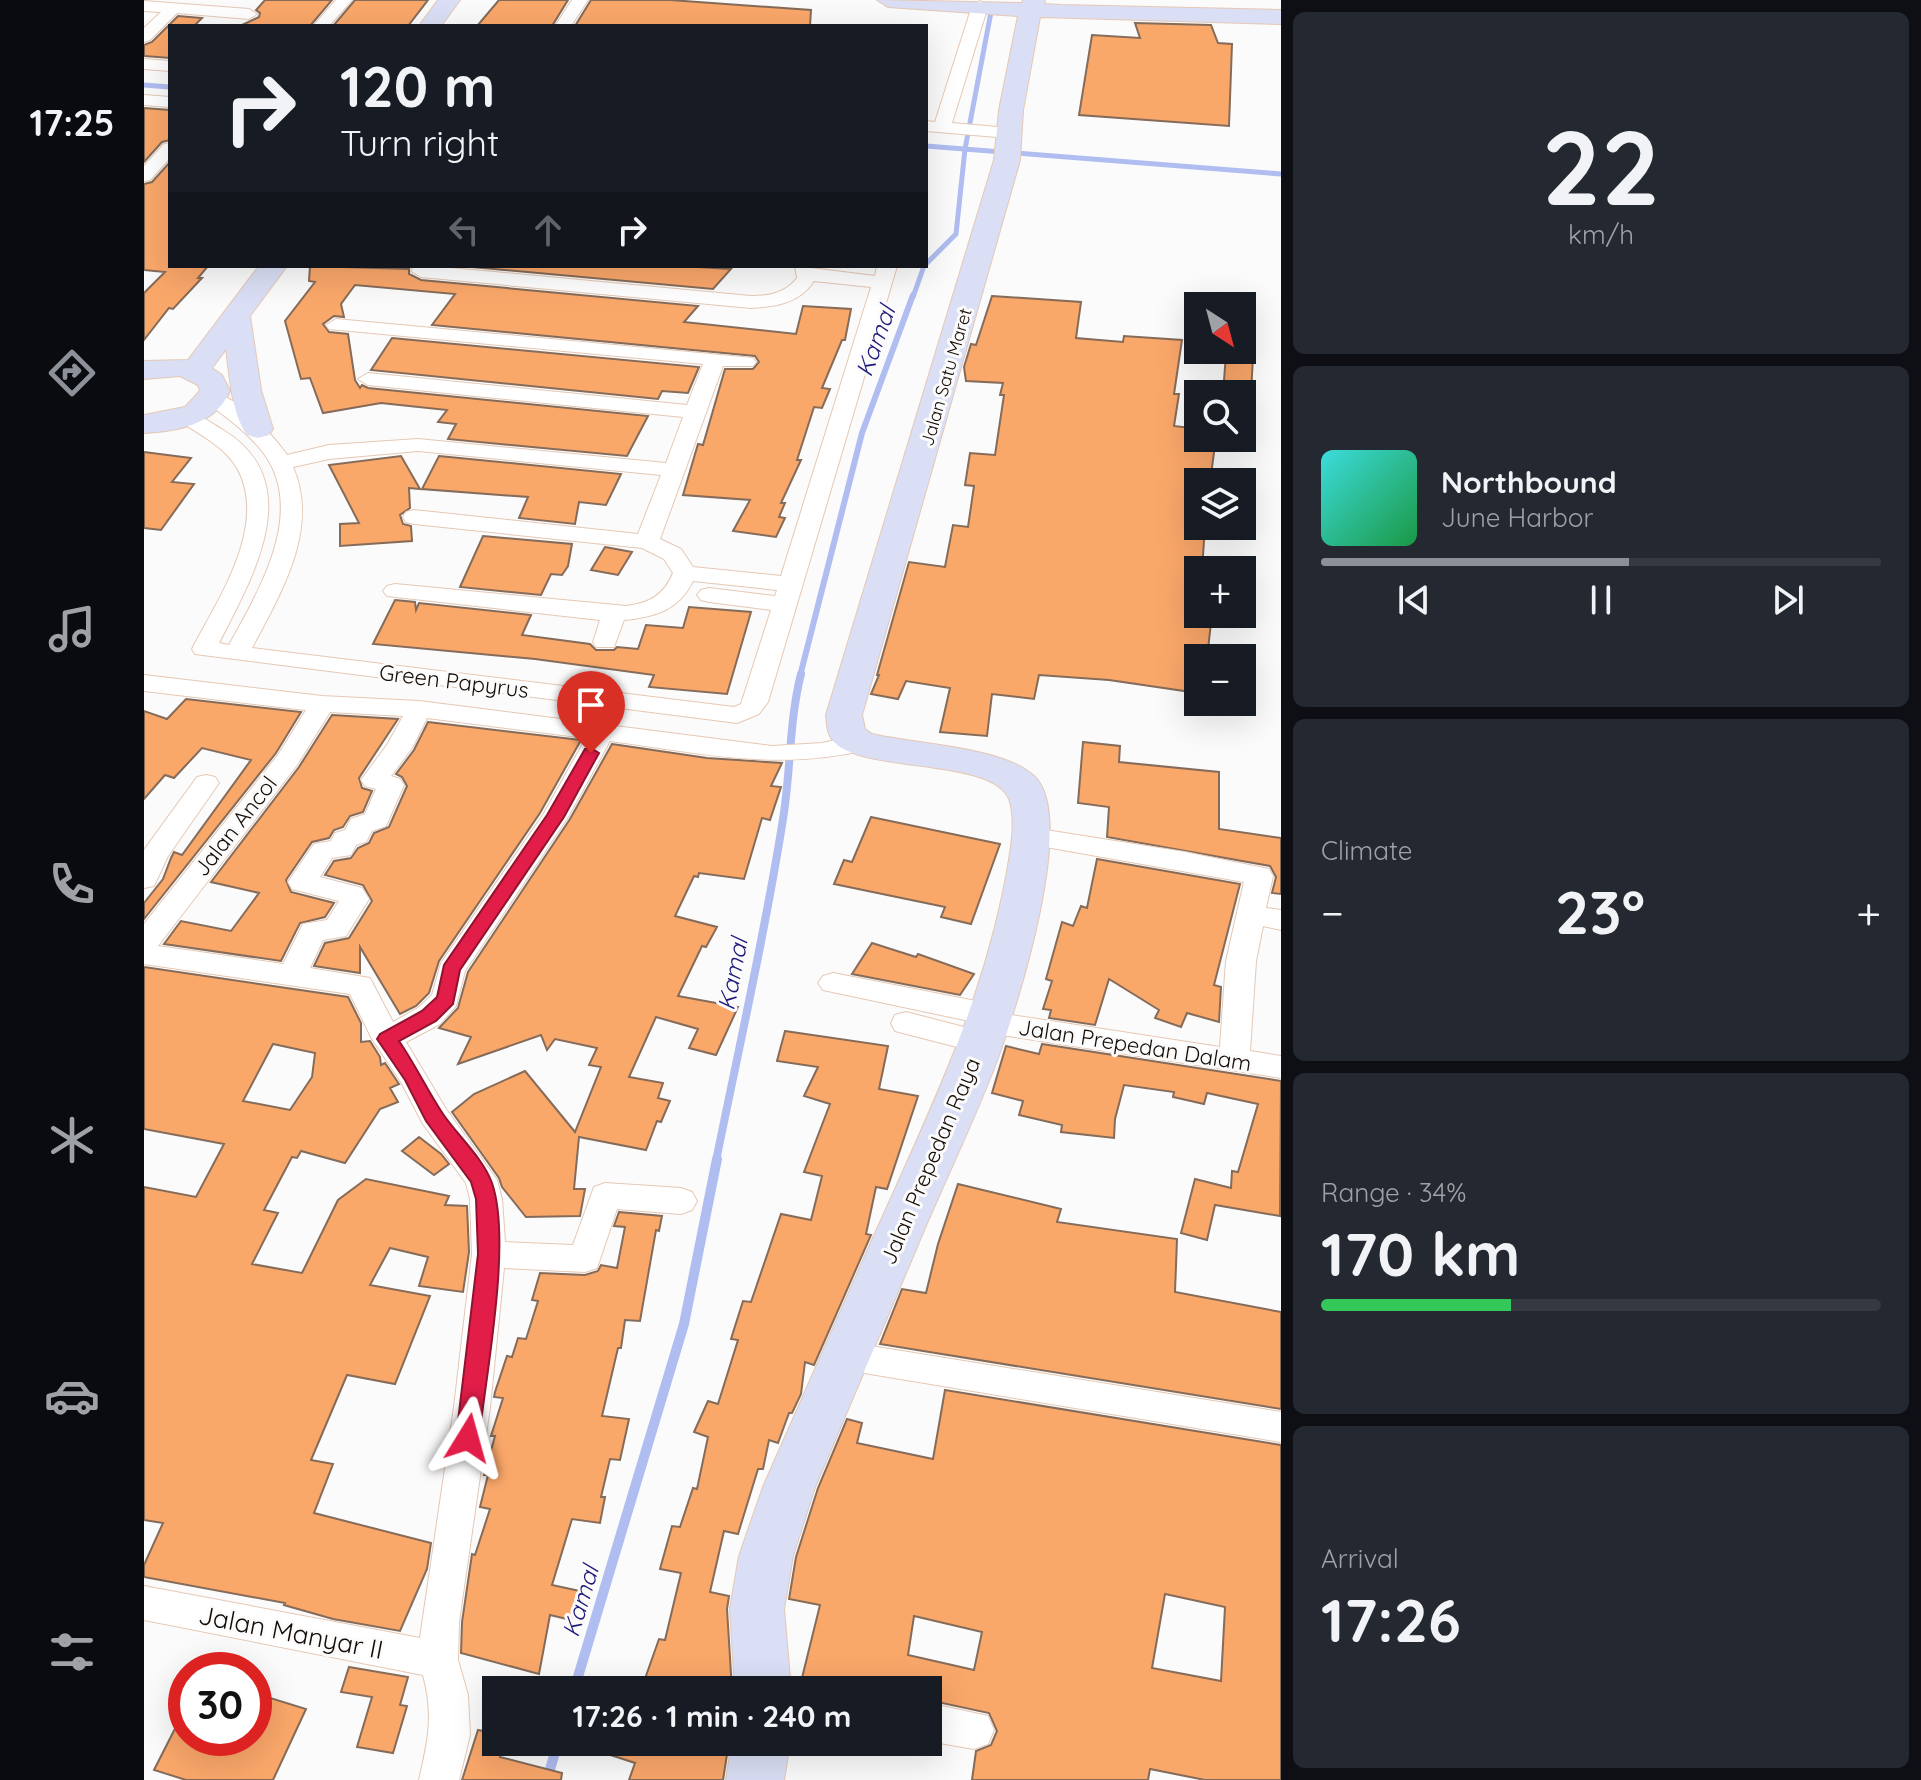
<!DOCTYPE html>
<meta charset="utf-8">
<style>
body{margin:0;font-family:Quicksand,sans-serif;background:#242831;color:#f1f3f6;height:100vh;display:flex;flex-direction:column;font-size:30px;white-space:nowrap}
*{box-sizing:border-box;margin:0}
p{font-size:26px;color:#9ea1a6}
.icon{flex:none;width:44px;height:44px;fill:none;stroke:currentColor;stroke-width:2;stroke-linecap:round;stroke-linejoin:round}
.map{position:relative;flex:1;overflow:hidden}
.panel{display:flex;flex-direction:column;gap:12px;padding:12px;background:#0d0f14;width:640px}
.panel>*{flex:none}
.banner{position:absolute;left:24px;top:24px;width:760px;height:244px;border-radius:0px;box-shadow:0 8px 32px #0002;background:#171b24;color:#f1f3f6;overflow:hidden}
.needle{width:52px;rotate:144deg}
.buttons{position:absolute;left:1040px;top:292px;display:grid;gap:16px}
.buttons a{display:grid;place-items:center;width:72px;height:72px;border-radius:0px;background:#171b24;box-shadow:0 8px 32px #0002;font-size:40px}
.speed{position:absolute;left:24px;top:1652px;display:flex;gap:16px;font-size:40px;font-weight:700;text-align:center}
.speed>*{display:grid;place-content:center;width:104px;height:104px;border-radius:50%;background:#171b24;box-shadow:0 8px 32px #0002;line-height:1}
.speed .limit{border:12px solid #d22;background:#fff;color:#111}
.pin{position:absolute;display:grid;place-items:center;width:68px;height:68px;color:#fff;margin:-82px -34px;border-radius:50% 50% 50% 0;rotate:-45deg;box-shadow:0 0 8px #0007}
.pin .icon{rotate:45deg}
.me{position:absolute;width:88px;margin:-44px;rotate:8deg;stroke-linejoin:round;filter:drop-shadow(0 0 6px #0008)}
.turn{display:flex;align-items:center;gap:28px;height:168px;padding:0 40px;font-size:36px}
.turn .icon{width:104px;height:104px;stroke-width:2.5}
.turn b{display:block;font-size:56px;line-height:68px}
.lanes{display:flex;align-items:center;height:76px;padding:0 40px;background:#0003;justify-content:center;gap:40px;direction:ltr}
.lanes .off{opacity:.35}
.big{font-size:60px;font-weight:700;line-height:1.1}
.panel .tile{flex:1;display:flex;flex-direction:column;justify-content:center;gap:12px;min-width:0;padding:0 28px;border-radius:12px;background:#242831}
.panel .dial{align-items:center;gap:0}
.dial b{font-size:104px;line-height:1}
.song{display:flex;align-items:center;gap:24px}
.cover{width:96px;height:96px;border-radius:12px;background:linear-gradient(135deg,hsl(180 70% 55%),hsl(140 70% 35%))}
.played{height:8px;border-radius:4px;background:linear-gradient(90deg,#8c9099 55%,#363941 55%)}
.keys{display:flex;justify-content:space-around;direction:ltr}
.heat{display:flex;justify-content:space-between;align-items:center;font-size:44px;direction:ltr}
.charge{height:12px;border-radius:6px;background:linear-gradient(90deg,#34c759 34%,#363941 0)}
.trip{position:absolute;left:338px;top:1676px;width:460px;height:80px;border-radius:0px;background:#171b24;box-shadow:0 8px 32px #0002;font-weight:700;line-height:80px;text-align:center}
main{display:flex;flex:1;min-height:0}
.menu{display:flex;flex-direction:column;width:144px;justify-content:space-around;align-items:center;background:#090b0e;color:#9ea1a6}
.menu .icon{width:56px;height:56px}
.menu .active{color:#8c9099}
.menu b{font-size:36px;color:#f1f3f6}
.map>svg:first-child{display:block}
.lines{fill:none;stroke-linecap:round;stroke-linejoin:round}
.stream-far3{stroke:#b0bdf1;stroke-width:5}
.stream-far2{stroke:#b0bdf1;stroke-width:6}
.stream-far1{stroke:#b0bdf1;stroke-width:8}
.stream{stroke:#b0bdf1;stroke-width:10}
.building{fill:#faa76a;stroke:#856b59;stroke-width:2;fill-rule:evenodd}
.street-casing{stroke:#e5c8b4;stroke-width:2}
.secondary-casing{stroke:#e5c8b4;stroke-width:2}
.street{fill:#fff;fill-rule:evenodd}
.secondary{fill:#dadff5;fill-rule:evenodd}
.route{fill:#e11d48;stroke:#92132f;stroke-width:2}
.labels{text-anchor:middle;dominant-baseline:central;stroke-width:6;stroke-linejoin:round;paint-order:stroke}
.far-street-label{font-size:18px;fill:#160c06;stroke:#fbfbfb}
.street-label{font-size:22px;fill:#160c06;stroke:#fbfbfb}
.water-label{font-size:24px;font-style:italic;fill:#1d1879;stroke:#fbfbfb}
.near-street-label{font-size:26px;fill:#160c06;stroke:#fbfbfb}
</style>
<main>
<nav class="menu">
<b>17:25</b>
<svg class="icon active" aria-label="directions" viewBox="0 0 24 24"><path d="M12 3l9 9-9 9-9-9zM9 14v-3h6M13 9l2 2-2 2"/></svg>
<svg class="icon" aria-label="music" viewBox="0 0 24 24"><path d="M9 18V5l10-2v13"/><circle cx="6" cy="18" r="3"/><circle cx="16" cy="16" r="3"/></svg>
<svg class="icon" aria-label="phone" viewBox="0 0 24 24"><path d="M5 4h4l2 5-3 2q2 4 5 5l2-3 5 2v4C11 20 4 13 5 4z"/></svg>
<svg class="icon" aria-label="climate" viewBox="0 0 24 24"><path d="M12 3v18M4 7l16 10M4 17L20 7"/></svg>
<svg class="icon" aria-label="car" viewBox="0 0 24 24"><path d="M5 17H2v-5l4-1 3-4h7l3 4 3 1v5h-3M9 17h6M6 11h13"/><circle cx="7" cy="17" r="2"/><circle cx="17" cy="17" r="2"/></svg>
<svg class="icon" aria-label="filters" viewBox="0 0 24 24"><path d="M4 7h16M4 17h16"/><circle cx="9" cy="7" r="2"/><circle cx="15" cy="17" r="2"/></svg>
</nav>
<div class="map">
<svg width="1137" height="1780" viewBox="0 0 1137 1780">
<rect width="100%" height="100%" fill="#fbfbfb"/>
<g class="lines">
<!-- stream-far3 -->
<path class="stream-far3" d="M0 85 26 87
M782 146 1137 174
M782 264 812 234 821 149 847 12
M769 297 780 266"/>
<!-- stream-far2 -->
<path class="stream-far2" d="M656 676 718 433 769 295"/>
<!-- stream-far1 -->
<path class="stream-far1" d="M572 1161C595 1047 621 933 639 819 647 770 645 721 657 674"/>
<!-- stream -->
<path class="stream" d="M430 1690 540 1324 573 1159
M403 1780 414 1742"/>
</g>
<!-- building -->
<path class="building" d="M121 0H188L166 26H96L115 17 116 13 112 10Z
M211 0H284L264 26H189Z
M355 0H424L408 26H333Z
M447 0H526L667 10 666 26H431Z
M34 16 58 18 50 26H26V58L0 56V45L8 42Z
M991 23 1067 25 1074 43 1088 44 1085 126 935 115 948 35 996 38Z
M0 108 26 110V140L18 142 0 162Z
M26 162V267L64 266 54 278H58L29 309 25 308 0 340V293L21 272 0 270V184L8 182Z
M166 266 265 269V274L277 280 554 306 540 322 652 334 659 306 707 309 701 340H698L678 388 686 389 678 408 670 407 653 460H657L637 503H641L635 517 641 518 632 537 589 531 606 500 539 495 554 444 559 445 581 369H609L615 362 611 356 288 325 311 294 211 285 197 304 200 317 190 316 179 324 185 332 204 334 211 380 216 388 218 385 224 388 504 416 483 456 304 439 312 424 294 422 303 410 237 403 179 413 166 378 157 379 141 321 171 282 165 281Z
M317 266H536L587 269 569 289Z
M848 296 937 302 932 338 979 342 980 336 1038 340 1030 394H1035L1030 426 1054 429V438H1072L1066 482H1054V526H1061L1058 570H1054V614H1068L1063 658H1054V693L965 680 895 675 890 699 848 694 843 736 796 732 806 688 762 681 754 699 727 694 735 675H733L765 562 801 567 809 525 824 527 830 486 821 485 826 453 851 455 860 395H856L859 383 822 381 820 367 827 344 832 345Z
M248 338 555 367 544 393 518 391 514 399 227 370Z
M1082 354 1109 356 1107 394H1079Z
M0 452 47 458 28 482 50 484 17 530 0 528Z
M257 456 276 489 265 488 266 508 256 515 259 524 267 526 268 541 196 546V524L215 523 185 465Z
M295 456 477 474 462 505 435 502 431 524 375 518 384 497 278 489Z
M339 536 428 544 424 566 418 575 407 574 397 595 316 587Z
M461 547 488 552 474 575 447 570Z
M251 600 271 602 272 610 275 603 387 615 378 635 446 644 452 650H470L473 647 494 649 502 625 539 628 545 607 607 612 583 694 505 687 510 675 391 659 229 644Z
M42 699 157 712 132 753 0 919V903L19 879 27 858 30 852 38 855 107 760 58 748 30 778 21 775 0 799V711L23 719Z
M188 715 254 719 215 778 218 788 228 791 219 812 206 816 199 827 190 830 185 838 168 842 142 880 147 892 190 903 181 917 156 923 137 961 20 944 37 921 87 931 115 893 67 882 155 767Z
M284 722 437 740 396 813 295 961 285 993 272 1006 256 1014 216 947V973L170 966 181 943 205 938 228 901 219 885 181 875 190 861 207 858 214 848 225 843 230 833 245 827 263 786 258 777 252 774 270 750Z
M939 742 976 746 975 762 1075 772V829L1137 838V894L1128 893 1132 877 1126 866 963 837 965 807 934 803Z
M468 744 563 758 638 763 627 786 637 787 626 820 618 818 600 879 555 873 554 877 550 876 531 916 573 927 562 947 558 946 534 996 594 1007 572 1055 545 1048 554 1029 512 1017 485 1077 519 1083 514 1098 526 1101 517 1122 513 1121 502 1150 435 1137 430 1189H441L436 1216 382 1217 358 1187 355 1178 308 1112 330 1094 381 1071 431 1132 457 1067 445 1065 453 1048 411 1039 403 1050 397 1035 314 1064 327 1037 295 1028 314 1008 324 972 426 819Z
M727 817 856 844 827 924 797 917 801 907 690 884 700 860 708 862Z
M953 859 1096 884 1070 985 1077 987 1075 1022 1043 1013 1037 1027 1011 1018 1015 1010 965 979 951 1025 905 1018 907 1010 899 1009 908 981 902 979 918 922 929 926 937 906 943 908Z
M728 943 772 957 774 954 830 974 816 995 708 974Z
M0 967 204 997 217 1023V1042L226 1041 236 1057 237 1065 241 1063 255 1084 246 1088 254 1102 236 1109 201 1163 157 1151 153 1158 148 1157 120 1210 134 1213 108 1264 158 1273 194 1200 222 1179 305 1196 301 1205 323 1206 325 1252 319 1292 275 1286 284 1257 246 1248 226 1285 286 1296 251 1384 203 1375 167 1460 189 1464 170 1513 287 1543 283 1569 256 1631 189 1619 140 1605 141 1603 0 1577V1565L19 1523 0 1520V1187L52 1197 80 1144 0 1129ZM129 1044 171 1053 168 1077 146 1110 99 1101Z
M641 1031 744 1046 735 1089 774 1096 743 1189 732 1187 722 1234 727 1235 670 1365 661 1362 657 1394 648 1413H645L634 1443 625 1440 619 1469H614L594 1534 580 1531 566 1592 585 1596 583 1609 588 1690H497L515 1639 521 1640 537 1573 516 1569 528 1526 536 1527 549 1488 553 1489 564 1437 550 1432 564 1401 574 1404 594 1340 587 1339 599 1301 607 1302 637 1214 667 1220 678 1176 660 1172 686 1104 660 1096 674 1067 633 1061Z
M898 1044 1137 1081 1136 1216 1071 1205 1063 1240 1037 1233 1051 1179 1087 1188 1088 1171 1094 1172 1114 1104 1063 1093 1060 1104 1029 1097 1030 1092 980 1085 971 1119 970 1138 917 1132 918 1125 875 1115 879 1101 848 1093 862 1046 895 1054Z
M275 1137 297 1154 305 1164 290 1175 258 1151Z
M814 1184 917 1209 913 1222 1033 1239 1031 1292 1137 1312V1409L736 1344 758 1289 782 1293 794 1244Z
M475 1212 518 1216 515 1231 512 1230 496 1321 481 1320 477 1348H474L458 1416 485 1419 476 1460 466 1459 457 1497H461L456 1523 428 1519 408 1585 436 1591 427 1620 406 1615 395 1674 317 1653 318 1622 328 1554 331 1555 346 1509 336 1507 344 1475H340L351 1436H347L359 1398 350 1397 351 1392 363 1356 368 1357 374 1338 382 1339 394 1301 388 1300 396 1273 441 1275 454 1271 457 1265 473 1268 481 1227 470 1226Z
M801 1390 1137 1445V1780H1061L1006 1769 1004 1780H828L832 1751 847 1745 853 1731 845 1713 784 1700V1690H655L676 1605 645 1599 652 1557 674 1488 703 1419 718 1423 713 1443 789 1459ZM1021 1594 1081 1607 1077 1681 1008 1668ZM770 1616 838 1632 830 1670 764 1655Z
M205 1667 264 1677 256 1705 263 1706 249 1753 213 1747 228 1697 197 1692Z
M110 1693 162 1709 129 1780H42L10 1770 42 1707V1738H110Z
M334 1730 352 1733V1742H360L356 1757 418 1773 417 1780H318Z
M440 1742H585L579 1780H485L491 1763 439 1746Z"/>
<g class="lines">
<!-- street casing -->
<g class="street-casing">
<path id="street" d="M192 0H208L185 26H169Z
M428 0H444L427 26H411Z
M0 1 105 9 113 14 105 19 33 13 6 40 0 42V28L17 12 0 11Z
M836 1 844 6 808 123 865 128 874 133 865 138 782 131V121L791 122 828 6Z
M0 59 26 61V71L0 69Z
M0 95 26 97V107L0 105Z
M26 143V158L6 180 0 181V166L20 144Z
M285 266 607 296C626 296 641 293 653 278L651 266 731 276 733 266H753L624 702 615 714 593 723 51 654 48 649C74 599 125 525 93 468 80 446 55 434 35 421L31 417 35 413C51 409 65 422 79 430 165 482 108 578 75 643L85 645C114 592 162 514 121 455 105 433 83 418 62 402L59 398 62 394C86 387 130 436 143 455L185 445 274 439 522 463 539 417 224 385 214 379 224 373 543 405 559 364 185 329 182 325 192 319 609 358 612 362 609 366H579L516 539 537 549 549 567 637 576 727 287 670 281C656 303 631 307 607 308L277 277 267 271 270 267ZM274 451 517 475 494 534 270 510 262 512 259 517 262 522 270 524 498 548 520 559 529 573C520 595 506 603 482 606L251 584 243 586 239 591 243 596 456 620 449 642 452 647H470L480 620C511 617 535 610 549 581L633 590 631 596 565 588 557 590 553 595 557 600 565 602 627 610 597 704 590 707 108 648C137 593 176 529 149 467L185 459Z
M0 675 178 696 275 701 628 746 678 743 716 735 725 737 729 743 725 749C635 772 556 753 466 741L424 817 321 971 312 1006 296 1024 262 1042 302 1109 353 1180 358 1199 361 1242 429 1245 450 1187 461 1183 537 1188 548 1192 553 1201 548 1210 537 1214 473 1209 453 1268 441 1272 360 1268 346 1407 315 1622 314 1660 324 1695 326 1735 315 1780H275C284 1741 290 1715 279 1675L0 1620V1586L276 1638 310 1407 328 1254 326 1199 322 1183 279 1124 257 1082 228 1039 206 994 0 964V924L134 755 162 710 0 691ZM186 712 259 716 243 745 217 780 221 786 232 789 221 814 207 819 201 830 191 833 187 841 170 844 144 882 148 889 195 901 183 920 159 924 139 964 14 946 153 765ZM283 718 442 738 399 815 297 963 288 995 274 1008 249 1022 226 978 166 968 179 940 202 936 225 899 218 888 176 877 188 858 207 855 212 845 222 842 228 831 242 826 260 785 256 779 247 776 268 748Z
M62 775 71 777 75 783 24 856 10 886 0 888V850L53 777Z
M889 828 1041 852 1125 869 1129 876 1122 908 1137 910V930L1119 926 1112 961 1106 1051 1137 1056V1078L845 1033 834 1030 830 1022 679 990 674 983 679 976 689 973 847 1004 858 1007 861 1014 1076 1047 1082 961 1100 882 879 843 875 837 879 831Z
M762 1012 847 1034 851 1042 847 1050 836 1053 751 1031 747 1023 751 1015Z
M702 1342 1137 1412V1442L702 1370 690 1366 685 1356 690 1346Z
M784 1703 844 1716 850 1730 844 1744 830 1749 784 1741Z"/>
</g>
<!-- secondary casing -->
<g class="secondary-casing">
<path id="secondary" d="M294 0H316L297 26H275Z
M733 0 878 3 879 0H901L900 4 917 5 1137 10V24L896 17 879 110 876 160 718 715 721 729 728 734C770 744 861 747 891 777 933 819 873 1006 854 1058 830 1122 799 1184 773 1247 739 1327 705 1407 671 1487L649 1556 640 1609 647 1690H591L586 1609 595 1556 619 1487C656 1404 692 1321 729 1238 783 1117 837 1009 862 877 866 854 873 821 865 799 849 758 723 773 691 743 683 735 683 725 682 715L850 160 855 110 874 16 744 7Z
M115 266H143L106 316 117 390 129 429 125 435 114 438 103 435C87 412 86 377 82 349L68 368 78 375 86 391C71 425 34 431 0 433V415L41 407 56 391 54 385 36 376 0 379V361L44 360Z
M588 1742H646L640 1780H582Z"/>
</g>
<!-- street -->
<use href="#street" class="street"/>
<!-- secondary -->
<use href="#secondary" class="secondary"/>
</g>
<!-- route -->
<path class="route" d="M447 748 455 753 420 817 316 970 309 1004 292 1021 255 1041C271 1064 283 1090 299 1114 314 1136 339 1158 348 1183 368 1241 342 1374 335 1438L332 1445 324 1448 315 1445 312 1438 334 1254 332 1199 327 1182 282 1121 261 1080 233 1039 236 1034 278 1011 293 997 300 965 403 815 441 749Z"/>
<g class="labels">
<!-- far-street labels -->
<g class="far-street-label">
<text transform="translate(802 377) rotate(-74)">Jalan Satu Maret</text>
</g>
<!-- street labels -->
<g class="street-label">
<text transform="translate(310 681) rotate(7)">Green Papyrus</text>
<text transform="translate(91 826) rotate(-52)">Jalan Ancol</text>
<text transform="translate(991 1045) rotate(9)">Jalan Prepedan Dalam</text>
<text transform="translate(786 1161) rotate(-67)">Jalan Prepedan Raya</text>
</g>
<!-- water labels -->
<g class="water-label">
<text transform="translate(731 341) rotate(-70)">Kamal</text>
<text transform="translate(588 974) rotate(-79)">Kamal</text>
<text transform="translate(436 1601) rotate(-73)">Kamal</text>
</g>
<!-- near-street labels -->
<g class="near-street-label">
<text transform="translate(147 1632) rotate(11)">Jalan Manyar II</text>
</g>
</g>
</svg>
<div class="buttons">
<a><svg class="needle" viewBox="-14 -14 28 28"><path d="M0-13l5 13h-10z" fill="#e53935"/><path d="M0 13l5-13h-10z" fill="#9ea1a6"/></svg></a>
<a><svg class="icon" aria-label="search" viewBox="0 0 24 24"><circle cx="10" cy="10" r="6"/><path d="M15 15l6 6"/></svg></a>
<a><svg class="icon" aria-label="layers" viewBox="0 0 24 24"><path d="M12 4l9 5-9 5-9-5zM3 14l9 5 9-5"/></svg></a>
<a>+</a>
<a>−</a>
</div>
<div class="speed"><div class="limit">30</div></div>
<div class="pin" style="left:447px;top:753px;background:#d93025"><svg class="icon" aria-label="arrive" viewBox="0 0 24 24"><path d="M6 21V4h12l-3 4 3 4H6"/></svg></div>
<svg class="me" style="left:324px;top:1438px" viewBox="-20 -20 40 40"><path d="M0-17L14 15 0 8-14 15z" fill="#e11d48" stroke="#fff" stroke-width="4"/></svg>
<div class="trip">17:26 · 1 min · 240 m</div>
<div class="banner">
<div class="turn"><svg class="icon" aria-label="right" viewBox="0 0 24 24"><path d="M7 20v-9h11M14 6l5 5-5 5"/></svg><div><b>120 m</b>Turn right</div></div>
<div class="lanes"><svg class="icon off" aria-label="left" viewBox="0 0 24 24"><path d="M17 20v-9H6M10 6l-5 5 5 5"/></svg><svg class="icon off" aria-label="ahead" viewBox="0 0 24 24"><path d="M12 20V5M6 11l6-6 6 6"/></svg><svg class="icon" aria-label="right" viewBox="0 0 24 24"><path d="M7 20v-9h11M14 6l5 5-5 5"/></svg></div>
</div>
</div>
<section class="panel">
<div class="tile dial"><b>22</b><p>km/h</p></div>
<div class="tile">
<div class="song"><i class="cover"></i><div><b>Northbound</b><p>June Harbor</p></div></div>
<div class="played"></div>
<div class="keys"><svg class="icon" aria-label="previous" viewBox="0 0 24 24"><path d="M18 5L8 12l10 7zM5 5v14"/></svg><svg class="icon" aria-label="pause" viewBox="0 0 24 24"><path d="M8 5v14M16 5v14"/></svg><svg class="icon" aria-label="next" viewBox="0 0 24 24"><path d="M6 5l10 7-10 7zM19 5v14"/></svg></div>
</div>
<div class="tile"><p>Climate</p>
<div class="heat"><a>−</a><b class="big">23°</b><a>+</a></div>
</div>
<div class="tile"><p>Range · 34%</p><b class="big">170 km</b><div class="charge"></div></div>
<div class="tile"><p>Arrival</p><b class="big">17:26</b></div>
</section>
</main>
